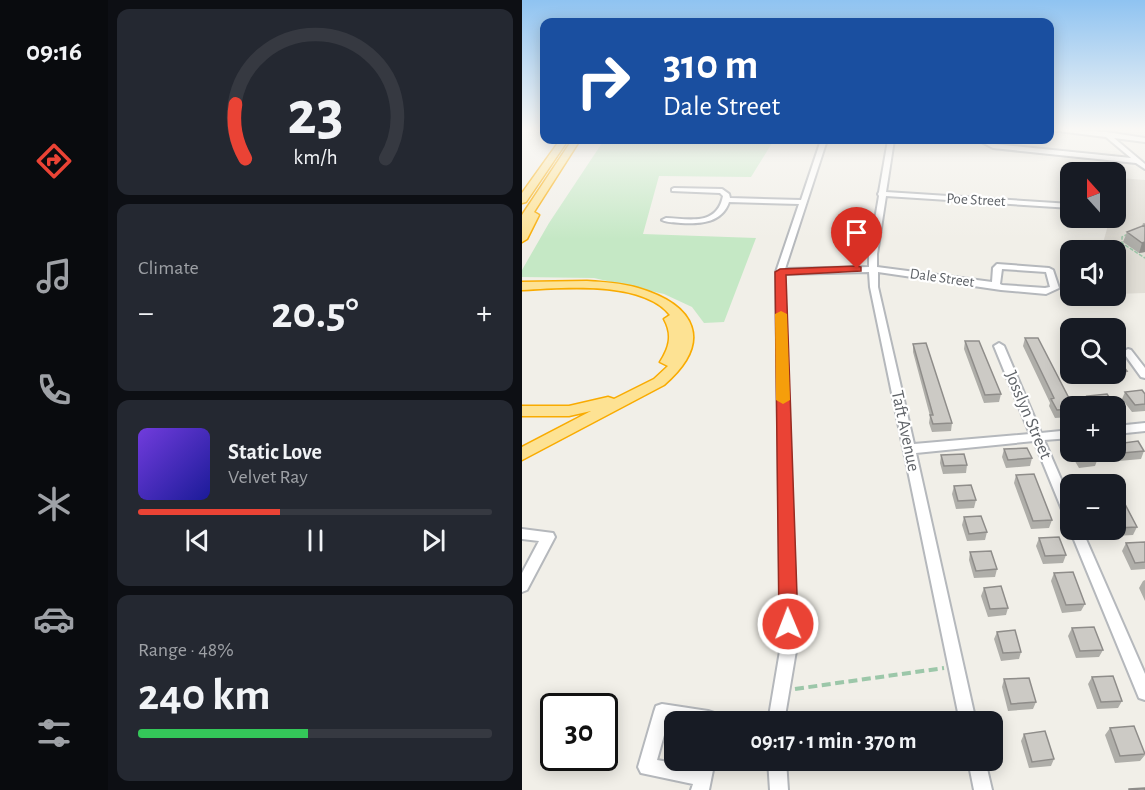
<!DOCTYPE html>
<meta charset="utf-8">
<style>
body{margin:0;font-family:"Alegreya Sans",sans-serif;background:#242831;color:#f1f3f6;height:100vh;display:flex;flex-direction:column;font-size:22px;white-space:nowrap}
*{box-sizing:border-box;margin:0}
p{font-size:20px;color:#9ea1a6}
.icon{flex:none;width:33px;height:33px;fill:none;stroke:currentColor;stroke-width:2;stroke-linecap:round;stroke-linejoin:round}
.map{position:relative;flex:1;overflow:hidden}
.panel{display:flex;flex-direction:column;gap:9px;padding:9px;background:#0d0f14;width:414px}
.panel>*{flex:none}
.top-card{position:absolute;left:18px;top:18px;width:514px;height:126px;border-radius:12px;box-shadow:0 3px 15px #0003;background:#1a4fa0;color:#fff;overflow:hidden}
.needle{width:39px;rotate:339deg}
.fabs{position:absolute;left:538px;top:162px;display:grid;gap:12px}
.fabs a{display:grid;place-items:center;width:66px;height:66px;border-radius:12px;background:#171b24;box-shadow:0 3px 15px #0003;font-size:30px}
.speed{position:absolute;left:18px;top:693px;display:flex;gap:12px;font-size:30px;font-weight:700;text-align:center}
.speed>*{display:grid;place-content:center;width:78px;height:78px;border-radius:50%;background:#171b24;box-shadow:0 3px 15px #0003;line-height:1}
.speed .limit{border:3px solid #111;border-radius:9px;background:#fff;color:#111}
.pin{position:absolute;display:grid;place-items:center;width:51px;height:51px;color:#fff;margin:-62px -26px;border-radius:50% 50% 50% 0;rotate:-45deg;box-shadow:0 0 6px #0007}
.pin .icon{rotate:45deg}
.me{position:absolute;width:66px;margin:-33px;rotate:359deg;stroke-linejoin:round;filter:drop-shadow(0 0 4px #0008)}
.turn{display:flex;align-items:center;gap:21px;height:126px;padding:0 24px;font-size:27px}
.turn .icon{width:78px;height:78px;stroke-width:2.5}
.turn b{display:block;font-size:42px;line-height:51px}
.big{font-size:45px;font-weight:700;line-height:1.1}
.panel .widget{flex:1;display:flex;flex-direction:column;justify-content:center;gap:9px;min-width:0;padding:0 21px;border-radius:12px;background:#242831}
.panel .dial{align-items:center;gap:0}
.dial svg{height:156px;overflow:visible;fill:none;stroke:#363941;stroke-width:7;stroke-linecap:round;text-anchor:middle}
.dial text{fill:#f1f3f6;stroke:none}
.song{display:flex;align-items:center;gap:18px}
.cover{width:72px;height:72px;border-radius:9px;background:linear-gradient(135deg,hsl(260 70% 55%),hsl(240 70% 35%))}
.played{height:6px;border-radius:3px;background:linear-gradient(90deg,#ea4335 40%,#363941 40%)}
.keys{display:flex;justify-content:space-around;direction:ltr}
.heat{display:flex;justify-content:space-between;align-items:center;font-size:33px;direction:ltr}
.charge{height:9px;border-radius:4px;background:linear-gradient(90deg,#34c759 48%,#363941 0)}
.trip{position:absolute;left:142px;top:711px;width:339px;height:60px;border-radius:12px;background:#171b24;box-shadow:0 3px 15px #0003;font-weight:700;line-height:60px;text-align:center}
main{display:flex;flex:1;min-height:0}
.dock{display:flex;flex-direction:column;width:108px;justify-content:space-around;align-items:center;background:#090b0e;color:#9ea1a6}
.dock .icon{width:42px;height:42px}
.dock .selected{color:#ea4335}
.dock b{font-size:27px;color:#f1f3f6}
.map>svg:first-child{display:block}
.education{fill:#e1ded6}
.green{fill:#c5e8c5}
.lines{fill:none;stroke-linecap:round;stroke-linejoin:round}
.minor-casing{stroke:#b5b8bc;stroke-width:4}
.highway-casing{stroke:#f9ab00;stroke-width:3}
.path-far1{stroke:#9cc7a9;stroke-width:1.5;stroke-dasharray:4 1.5;stroke-linecap:butt}
.path{stroke:#9cc7a9;stroke-width:4;stroke-dasharray:9 4.5;stroke-linecap:butt}
.minor{fill:#fff;fill-rule:evenodd}
.highway{fill:#fde293;fill-rule:evenodd}
.wall{fill:#afaea9}
.shaded-wall{fill:#8f8d8a}
.building{fill:#cccac5;stroke:#8f8d8a;stroke-width:1.5}
.route{fill:#ea4335;stroke:#982c22;stroke-width:1.5}
.slow{fill:#f59e0b}
.labels{text-anchor:middle;dominant-baseline:central;stroke-width:4.5;stroke-linejoin:round;paint-order:stroke}
.far-street-label{font-size:15px;fill:#5f6368;stroke:#fff}
.street-label{font-size:18px;fill:#5f6368;stroke:#fff}
</style>
<main>
<nav class="dock">
<b>09:16</b>
<svg class="icon selected" aria-label="directions" viewBox="0 0 24 24"><path d="M12 3l9 9-9 9-9-9zM9 14v-3h6M13 9l2 2-2 2"/></svg>
<svg class="icon" aria-label="music" viewBox="0 0 24 24"><path d="M9 18V5l10-2v13"/><circle cx="6" cy="18" r="3"/><circle cx="16" cy="16" r="3"/></svg>
<svg class="icon" aria-label="phone" viewBox="0 0 24 24"><path d="M5 4h4l2 5-3 2q2 4 5 5l2-3 5 2v4C11 20 4 13 5 4z"/></svg>
<svg class="icon" aria-label="climate" viewBox="0 0 24 24"><path d="M12 3v18M4 7l16 10M4 17L20 7"/></svg>
<svg class="icon" aria-label="car" viewBox="0 0 24 24"><path d="M5 17H2v-5l4-1 3-4h7l3 4 3 1v5h-3M9 17h6M6 11h13"/><circle cx="7" cy="17" r="2"/><circle cx="17" cy="17" r="2"/></svg>
<svg class="icon" aria-label="filters" viewBox="0 0 24 24"><path d="M4 7h16M4 17h16"/><circle cx="9" cy="7" r="2"/><circle cx="15" cy="17" r="2"/></svg>
</nav>
<section class="panel">
<div class="widget dial"><svg viewBox="0 0 100 80">
<path d="M14 69A42 42 0 1 1 86 69"/>
<path d="M14 69A42 42 0 0 1 9 41" stroke="#ea4335"/>
<text x="50" y="56" font-size="32" font-weight="700">23</text>
<text x="50" y="72" font-size="11">km/h</text>
</svg></div>
<div class="widget"><p>Climate</p>
<div class="heat"><a>−</a><b class="big">20.5°</b><a>+</a></div>
</div>
<div class="widget">
<div class="song"><i class="cover"></i><div><b>Static Love</b><p>Velvet Ray</p></div></div>
<div class="played"></div>
<div class="keys"><svg class="icon" aria-label="previous" viewBox="0 0 24 24"><path d="M18 5L8 12l10 7zM5 5v14"/></svg><svg class="icon" aria-label="pause" viewBox="0 0 24 24"><path d="M8 5v14M16 5v14"/></svg><svg class="icon" aria-label="next" viewBox="0 0 24 24"><path d="M6 5l10 7-10 7zM19 5v14"/></svg></div>
</div>
<div class="widget"><p>Range · 48%</p><b class="big">240 km</b><div class="charge"></div></div>
</section>
<div class="map">
<svg width="623" height="790" viewBox="0 0 623 790">
<rect width="100%" height="100%" fill="#f1efe8"/>
<!-- education -->
<path class="education" d="M598 178 623 180V293L594 294V250H579L588 218H594V192Z"/>
<!-- green -->
<path class="green" d="M82 140H252L229 177 137 176 121 234 234 238 202 322 182 323 170 307 142 294 72 278 0 277V270L27 223Z"/>
<g class="lines">
<!-- minor casing -->
<g class="minor-casing">
<path id="minor" d="M528 128 584 132 623 138V142L592 138 623 164V169L614 163 471 148 456 140H463L472 144 609 158 584 137 528 130Z
M299 140H305L263 269 347 267V254L357 196 356 194 357 192 366 140H372L364 192 549 204V208L364 196 355 254V267L470 282 471 268 475 264 527 268 531 270 537 288 524 294 479 290 356 272V287L392 444 508 434 472 346 477 343 482 346 519 433 549 430V438L522 440 549 502V522L545 521 543 517 512 441 394 453 454 722H438L348 287 347 272 262 274 275 645 262 722H246L259 645 254 272 277 204 207 202C200 223 178 224 159 223 152 222 146 223 140 220L144 218C168 219 195 226 201 196L198 193 150 191V189L152 188 200 189 207 194 208 198 279 200ZM480 269 524 272 528 287 523 288 480 285 478 284Z
M606 349 609 350 623 368V378L619 377 601 352Z
M623 423V431L594 434V426Z
M549 527V530H560L623 674V700L617 698 548 530Z
M0 529 31 533 33 537 5 590 0 592V573L17 541 0 539Z
M140 704 186 711 192 713 195 722 146 721 135 760 175 767 176 760H193L187 790H169L171 784 119 773 116 767 132 712 134 706Z
M246 760H264L266 790H248Z
M446 760H463L470 790H452Z"/>
</g>
<!-- highway casing -->
<g class="highway-casing">
<path id="highway" d="M38 140H46L4 202 0 203V193Z
M50 140H58L12 212 17 215 5 239 0 242V215Z
M65 281C82 282 99 283 116 288 174 305 192 342 142 385L0 460V447L69 411 47 416H0V406H47L86 397 92 399 132 379 146 366 138 362C147 348 151 335 142 319L148 315C120 280 40 288 0 290V282Z"/>
</g>
<!-- path-far1 -->
<path class="path-far1" d="M606 234 600 237V243L623 258"/>
<!-- path -->
<path class="path" d="M273 689 422 668"/>
<!-- minor -->
<use href="#minor" class="minor"/>
<!-- highway -->
<use href="#highway" class="highway"/>
</g>
<!-- wall -->
<path class="wall" d="M621 223H623V252L617 253 601 242 605 232 620 226Z
M503 338 549 406V417L533 418 527 406 528 403 501 346Z
M443 341 479 394 477 402 462 403 442 349Z
M391 344 430 423 429 431 410 432 407 423 408 416 391 352Z
M594 356 605 371 602 379 587 380 583 374H594Z
M603 392 623 394V411L610 412 600 399Z
M565 396 591 403 590 406H564L562 404Z
M594 444 622 451 619 459 597 461 591 452H594Z
M482 449 510 458 508 466 484 468 480 457Z
M549 451 572 452 576 458 573 466 557 468 548 453Z
M419 455 445 465 444 473 421 474 418 463Z
M494 475 530 520 527 528 509 529 492 483Z
M432 486 454 500 452 508 434 509 430 494Z
M594 487 615 527 611 535 592 536 589 530H594Z
M442 517 465 532 463 540 445 541 440 525Z
M517 538 544 555 541 563 521 564 514 546Z
M623 542V569L609 570 600 551 604 543Z
M448 552 475 569 473 577 452 578 447 560Z
M532 573 563 604 559 611 540 613 529 581Z
M623 580V601L617 588 621 581Z
M462 588 486 608 484 615 466 617 459 596Z
M550 628 581 650 577 657 554 658 546 636Z
M475 632 499 652 497 659 479 661 472 639Z
M570 677 600 701 596 708 575 709 566 684Z
M482 679 514 702 511 709 486 711 480 687Z
M588 728 623 755 618 761 593 763 583 735Z
M502 734 532 759 529 766 507 768 499 741Z"/>
<!-- shaded-wall -->
<path class="shaded-wall" d="M623 242V252L617 253 620 243Z"/>
<!-- building -->
<path class="building" d="M623 225V242L620 243 605 232Z
M503 338H516L551 406H549V409L535 410 529 399 532 398Z
M443 341H457L479 394 463 395Z
M404 343 430 423 411 424 408 415H411L391 344Z
M594 356 605 371 594 372Z
M620 390 623 394V404L613 405 603 392Z
M585 394 591 403 571 405 565 396Z
M616 441 622 451 600 453 594 444Z
M505 448 510 458 486 460 482 449Z
M555 452H572L576 458 560 460Z
M442 454 445 465 422 466 419 455Z
M512 474 530 520 511 521 494 475Z
M591 481 593 484H576L575 482Z
M449 485 454 500 436 501 432 486Z
M594 487 615 527 595 528 594 525Z
M459 516 465 532 447 534 442 517Z
M537 537 544 555 523 556 517 538Z
M623 542V562L613 563 604 543Z
M469 551 475 569 454 571 448 552Z
M551 572 563 604 544 605 532 573Z
M479 586 486 608 468 609 462 588Z
M572 627 581 650 558 651 550 628Z
M493 630 499 652 481 653 475 632Z
M591 676 600 701 579 702 570 677Z
M507 678 514 702 489 704 482 679Z
M612 726 623 754 598 756 588 728Z
M523 731 532 759 510 762 502 734Z
M623 788V790H607V789Z"/>
<!-- sky -->
<linearGradient id="sky" x2="0" y2="1"><stop stop-color="#8fc3f1"/><stop offset="0.54" stop-color="#f9f8f5"/><stop offset="1" stop-color="#f9f8f5" stop-opacity="0"/></linearGradient>
<rect width="623" height="239" fill="url(#sky)"/>
<!-- route -->
<path class="route" d="M335 266 339 267V271L264 275 276 624 273 630 266 632 260 630 257 624 253 272 258 269Z"/>
<!-- slow -->
<path class="slow" d="M259 311 265 314 268 400 261 404 254 400 253 314Z"/>
<g class="labels">
<!-- far-street labels -->
<g class="far-street-label">
<text transform="translate(454 200) rotate(3)">Poe Street</text>
<text transform="translate(420 278) rotate(8)">Dale Street</text>
</g>
<!-- street labels -->
<g class="street-label">
<text transform="translate(506 415) rotate(67)">Josslyn Street</text>
<text transform="translate(383 431) rotate(78)">Taft Avenue</text>
</g>
</g>
</svg>
<div class="fabs">
<a><svg class="needle" viewBox="-14 -14 28 28"><path d="M0-13l5 13h-10z" fill="#e53935"/><path d="M0 13l5-13h-10z" fill="#9ea1a6"/></svg></a>
<a><svg class="icon" aria-label="sound" viewBox="0 0 24 24"><path d="M4 9h4l5-4v14l-5-4H4zM17 9q2 3 0 6"/></svg></a>
<a><svg class="icon" aria-label="search" viewBox="0 0 24 24"><circle cx="10" cy="10" r="6"/><path d="M15 15l6 6"/></svg></a>
<a>+</a>
<a>−</a>
</div>
<div class="speed"><div class="limit">30</div></div>
<div class="pin" style="left:335px;top:269px;background:#d93025"><svg class="icon" aria-label="arrive" viewBox="0 0 24 24"><path d="M6 21V4h12l-3 4 3 4H6"/></svg></div>
<svg class="me" style="left:266px;top:624px" viewBox="-20 -20 40 40"><circle r="17" fill="#ea4335" stroke="#fff" stroke-width="3"/><path d="M0-11L8 9 0 5-8 9z" fill="#fff"/></svg>
<div class="trip">09:17 · 1 min · 370 m</div>
<div class="top-card">
<div class="turn"><svg class="icon" aria-label="right" viewBox="0 0 24 24"><path d="M7 20v-9h11M14 6l5 5-5 5"/></svg><div><b>310 m</b>Dale Street</div></div>
</div>
</div>
</main>
